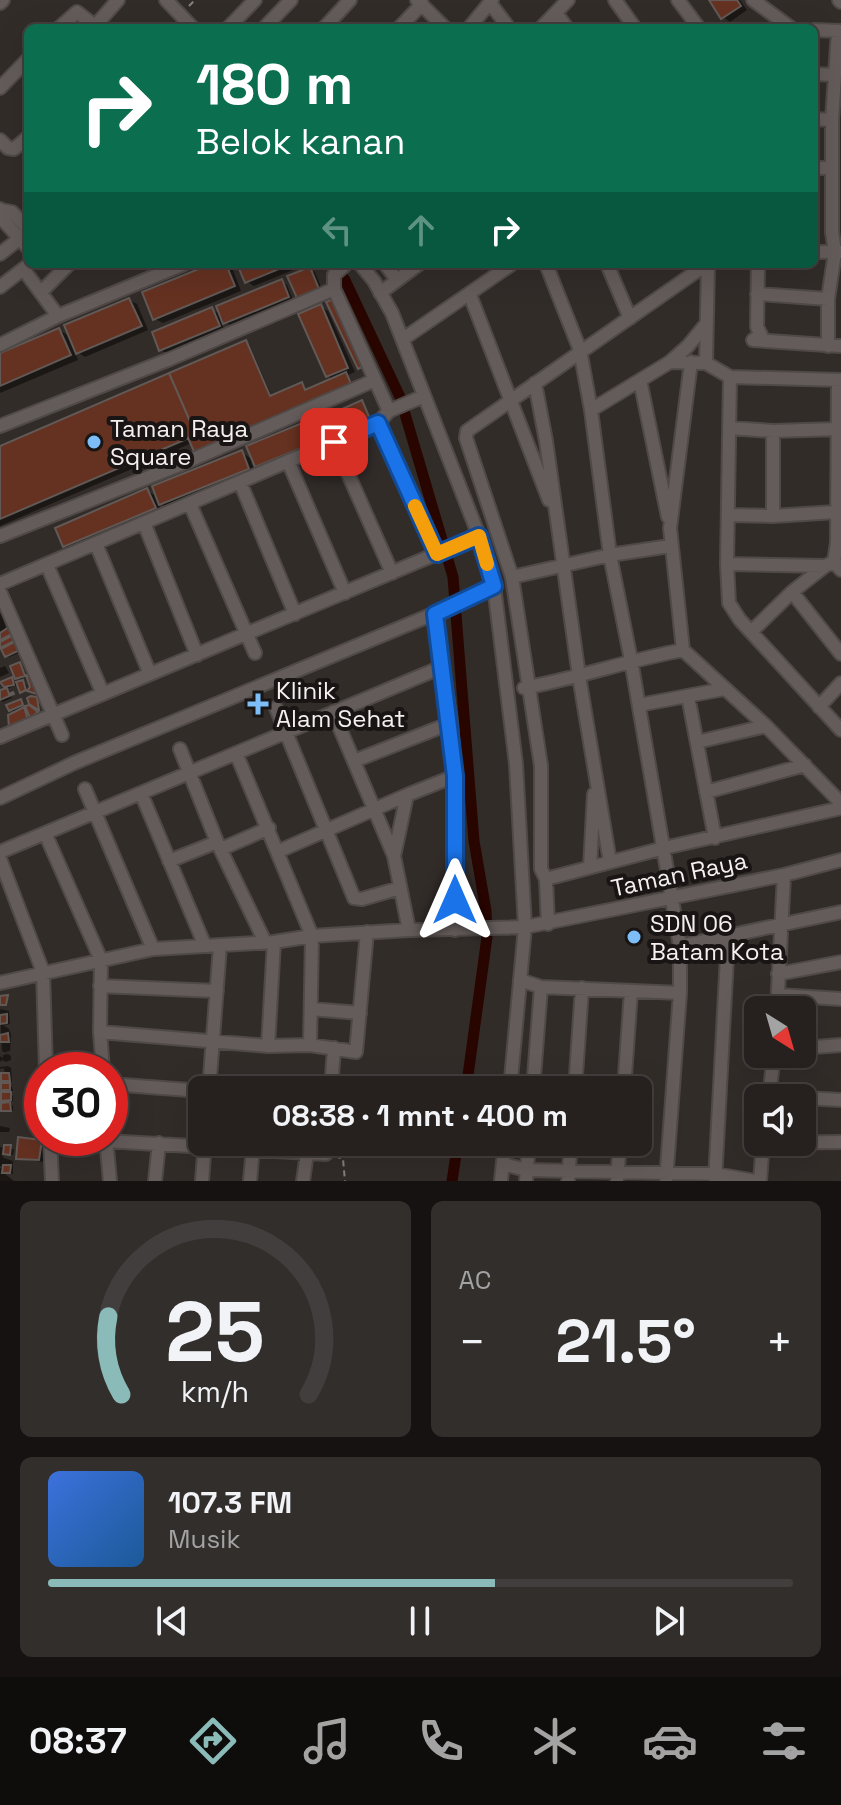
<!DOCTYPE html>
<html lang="id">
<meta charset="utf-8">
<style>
body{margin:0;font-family:"Space Grotesk",sans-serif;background:#322e2c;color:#f1f3f6;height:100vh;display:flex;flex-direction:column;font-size:30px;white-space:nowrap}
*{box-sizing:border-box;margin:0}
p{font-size:26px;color:#a4a3a4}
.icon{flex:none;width:44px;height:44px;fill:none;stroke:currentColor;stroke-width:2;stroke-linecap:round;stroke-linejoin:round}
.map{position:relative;height:1181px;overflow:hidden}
.drawer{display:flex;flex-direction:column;gap:20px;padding:20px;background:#151211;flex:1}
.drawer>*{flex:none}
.banner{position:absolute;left:24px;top:24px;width:794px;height:244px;border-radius:12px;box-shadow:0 8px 32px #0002,0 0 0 2px #423e3d;background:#0b6e4f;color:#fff;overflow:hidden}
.needle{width:52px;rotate:143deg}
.controls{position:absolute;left:744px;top:996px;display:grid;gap:16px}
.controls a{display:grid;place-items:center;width:72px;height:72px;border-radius:12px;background:#26211f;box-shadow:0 8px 32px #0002,0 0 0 2px #423e3d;font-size:40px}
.speed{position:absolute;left:24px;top:1052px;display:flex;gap:16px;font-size:40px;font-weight:700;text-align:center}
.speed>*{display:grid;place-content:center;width:104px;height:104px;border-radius:50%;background:#26211f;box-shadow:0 8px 32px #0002,0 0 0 2px #423e3d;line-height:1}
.speed .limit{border:12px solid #d22;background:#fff;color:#111}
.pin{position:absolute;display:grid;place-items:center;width:68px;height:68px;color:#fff;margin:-34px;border-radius:16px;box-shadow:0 4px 12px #0006}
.me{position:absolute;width:88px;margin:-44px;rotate:0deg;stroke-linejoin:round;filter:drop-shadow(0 0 6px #0008)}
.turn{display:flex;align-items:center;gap:28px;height:168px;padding:0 40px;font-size:36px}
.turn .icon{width:104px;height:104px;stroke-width:2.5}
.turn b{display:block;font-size:56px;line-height:68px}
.lanes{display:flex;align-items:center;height:76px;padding:0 40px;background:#0003;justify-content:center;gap:40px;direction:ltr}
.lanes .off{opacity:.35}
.big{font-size:60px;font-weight:600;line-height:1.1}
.drawer .card{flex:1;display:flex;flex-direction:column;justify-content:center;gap:12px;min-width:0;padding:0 28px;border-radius:12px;background:#322e2c}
.drawer .dial{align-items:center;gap:0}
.dial svg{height:208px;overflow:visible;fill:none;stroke:#423e3d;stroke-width:7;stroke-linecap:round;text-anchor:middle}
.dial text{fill:#f1f3f6;stroke:none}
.song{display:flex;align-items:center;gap:24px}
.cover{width:96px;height:96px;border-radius:12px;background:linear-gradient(135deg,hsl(220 70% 55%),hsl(210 70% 35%))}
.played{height:8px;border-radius:4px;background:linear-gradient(90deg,#8bbbb9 60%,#423e3d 60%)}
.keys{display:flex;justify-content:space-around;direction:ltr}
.heat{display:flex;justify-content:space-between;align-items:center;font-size:44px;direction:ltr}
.drawer .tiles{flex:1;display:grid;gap:20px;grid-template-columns:1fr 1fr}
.card:last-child{grid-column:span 2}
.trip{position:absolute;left:188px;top:1076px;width:464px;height:80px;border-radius:12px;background:#26211f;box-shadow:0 8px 32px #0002,0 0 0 2px #423e3d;font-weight:600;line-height:80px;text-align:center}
.tabs{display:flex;height:128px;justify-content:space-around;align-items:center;background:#0f0d0c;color:#a4a3a4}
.tabs .icon{width:56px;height:56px}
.tabs .active{color:#8bbbb9}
.tabs b{font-size:36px;color:#f1f3f6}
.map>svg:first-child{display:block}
.shadow{fill:#0007}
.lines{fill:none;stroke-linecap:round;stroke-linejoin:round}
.canal{stroke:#290500;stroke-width:11}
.building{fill:#653121;stroke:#605956;stroke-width:2}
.minor-casing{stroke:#4f4947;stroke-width:16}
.path{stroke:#86817f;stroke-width:2;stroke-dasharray:6 4;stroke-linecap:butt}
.minor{stroke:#645c5a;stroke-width:12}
.route-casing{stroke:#114b97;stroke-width:20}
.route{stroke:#1a73e8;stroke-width:14}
.slow{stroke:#f59e0b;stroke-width:14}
.poi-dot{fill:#7dbef9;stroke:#181514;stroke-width:3}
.labels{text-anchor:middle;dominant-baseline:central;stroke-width:8;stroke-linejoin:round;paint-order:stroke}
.poi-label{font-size:24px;fill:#f5f0ef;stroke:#181514;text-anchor:start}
.street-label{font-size:24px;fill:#f5f0ef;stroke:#181514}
</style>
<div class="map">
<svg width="841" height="1181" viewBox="0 0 841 1181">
<rect width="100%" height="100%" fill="#322c29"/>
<!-- shadow -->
<path class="shadow" d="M711 0H740L747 10 730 22 723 17Z
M216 264 231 265 241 291 163 323 155 319Z
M239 264H308L254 286 246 281Z
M310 269 315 272 323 292 304 300 298 297Z
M282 282 287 285 293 300 230 325 220 320 224 329 166 353 161 350 212 310 222 315Z
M129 300 137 304 148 330 85 357 74 350 78 360 0 393V356L59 330 71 337Z
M321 307 328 311 355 372 348 375 354 388 192 443 0 526V448L246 342 249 344 272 397 302 384 307 391 334 380 328 376Z
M334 412 342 416 349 435 264 470 251 462 256 473 168 508 158 502 162 512 72 550 65 546 147 491 158 497 242 453 254 460Z
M0 608 7 631 14 635 11 637 22 652 9 657 6 656V649L2 646 4 641 0 639Z
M20 664 27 677 20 679 17 678Z
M5 666 9 673 0 677V668Z
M12 680 16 684H26L28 691H21L19 685 9 688 5 686Z
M7 690 12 698 3 702 0 700V692Z
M21 702 25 706 22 708 30 713 29 708 39 715 34 718 28 715 30 722 11 710Z
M0 1009 9 1011 10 1024 3 1025 9 1029 11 1035 10 1051 5 1052 11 1056V1060L6 1062 2 1060 0 1062V1056L3 1058V1055L8 1054 2 1051Z
M8 1066 11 1068 12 1082H5L12 1087 13 1091H5L13 1096V1101L6 1102 13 1106V1111H0V1075H5L4 1068 0 1069V1067Z
M0 1126 10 1128 9 1132H0Z
M41 1142 46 1145 44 1162 19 1159Z
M0 1147 14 1149 13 1155 1 1154 4 1158 13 1161V1174H5L14 1181H0V1168H3L0 1166Z"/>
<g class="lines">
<!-- canal -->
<path class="canal" d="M332 264 345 280 400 397 453 577 474 841 486 911 487 937 466 1090
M452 1181 458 1142"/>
</g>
<!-- building -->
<path class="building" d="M709 0H737L741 6 721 19Z
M211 264H226L235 286 153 320 142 292Z
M237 264H291L245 283Z
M310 267 319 289 297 298 287 276Z
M282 279 289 297 223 324 216 306Z
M129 298 142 326 76 354 64 325Z
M336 298 367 365 358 369 326 302Z
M321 304 348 368 326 377 298 314Z
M212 307 220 326 159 351 152 332Z
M59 328 71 355 0 386V353Z
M246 340 270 396 302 382 305 390 346 372 352 386 195 454 188 438 196 435 169 373Z
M169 373 196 435 0 519V446Z
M362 400 370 419 350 428 342 409Z
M334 410 343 431 255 467 246 446Z
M242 450 249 469 159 505 152 486Z
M147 488 156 508 63 547 55 528Z
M9 627 12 634 0 640V633Z
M11 636 14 641 0 648V642Z
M16 641 20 650 5 657 1 649Z
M20 662 25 676 15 679 10 666Z
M26 675 35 679 40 695 27 691 30 687Z
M12 677 14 685 4 687 0 682Z
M23 680 26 690 20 693 16 682Z
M7 688 9 694 13 692 14 694 0 700V690Z
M31 696 37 697 39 710 29 704 27 698Z
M21 699 23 705 9 711 6 705Z
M29 705 38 712 30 718 25 706Z
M24 707 28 720 9 728 8 715Z
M8 995 6 1005H0V996Z
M7 1014V1023L0 1024V1015Z
M8 1033 9 1042H0V1035Z
M1 1073H9L10 1081H1Z
M1 1083H10V1090H1Z
M1 1092H11V1100L1 1101Z
M10 1102 11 1111H1V1103Z
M18 1137 42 1140 39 1160 16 1159Z
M4 1145H11L10 1155 3 1154Z
M3 1165H11L10 1173H2Z"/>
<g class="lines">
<!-- minor casing -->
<g class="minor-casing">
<path id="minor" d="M166 0 193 28
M417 0 445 28
M615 0 635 28
M678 0 699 28
M753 0 791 28
M839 0 841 2
M0 3 3 0
M490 3 509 28
M556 13 567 28
M59 28 77 12 95 26
M97 28 95 26 118 0
M228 28 255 0
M264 28 291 0
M324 28 350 0
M399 28 422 4
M469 28 492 0
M541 28 568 0
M814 30 841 31
M814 74 835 75
M0 88 28 59
M814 119 832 120
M0 140 8 148 14 149 28 137
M814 168H831
M0 209 4 221 28 248
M1 210 12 212 28 229
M814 252H841
M0 254 28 232
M346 264 334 275V289L389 411
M360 264 374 281 392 313 479 536 494 586 516 764 525 927 510 1090
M385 264 397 280
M546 264 580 350 591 410 610 555 631 660 680 946V993L666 1181
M607 264 630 318
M758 264 757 327 761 335 753 340 841 346
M24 270 58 316
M0 287 27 266
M42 291 69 264
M380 293 419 264
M757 294 828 299
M470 295 549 500
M403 339 512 264
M0 345 58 316 184 264
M828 346V299L835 252 832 232V120L838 31
M670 362 688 346 706 324
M691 362 670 528 683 650 766 726 841 803
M706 363 708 264
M730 377 727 564 729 603 740 620 841 730
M640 380 668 517
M838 380 837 543 834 562 841 570
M535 383 546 441 579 676 610 862
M424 396 389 411 378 423 437 554
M591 410 670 362 706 363 730 377 841 380
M0 426 170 359 334 289
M729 428 773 431 838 429
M334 442 392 573
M288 461 345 593
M240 482 295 614
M190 504 255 653
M728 515 773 516 836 512
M773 516V431
M144 523 197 655
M0 536 182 464 375 380
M96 544 150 674
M727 564 825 566 834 562
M47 565 103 694
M512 577 610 555 670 546
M0 584 378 423
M0 592 62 735
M792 592 841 654
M435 614 451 723 455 776V930
M752 631 792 592 825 566
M524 688C578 678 629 660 683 650
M688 696 715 838
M639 705 724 689
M819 707 841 683
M276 708 354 898 362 899 400 888
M333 712 394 856
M0 737 479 536
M697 742 766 726
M180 749 217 842 265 942
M236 753 312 936 310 1045
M354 761 451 723
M85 789 153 949
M706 792 805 765
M141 793 205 946
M407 795 394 856 409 930
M0 798 74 763 472 598 494 586
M45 833 101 960 100 1032 103 1070
M221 849 269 828
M279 851 407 795 455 776
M0 852 442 667
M0 859 43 972 46 1070
M169 861 217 842
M590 867 594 794
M546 879 664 848 841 808
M548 924 546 879 541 869V766L512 577 466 438 467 431 707 264
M680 946 841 912
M778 974 841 962
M520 980 541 987 680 993
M0 983 153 949 274 942 312 936 409 930 525 927 784 875 841 860
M100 986 217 991
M778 995 841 999
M311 1009 360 1013
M777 1010 784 875
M100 1032 268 1046 310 1045 356 1052 367 932
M268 1046 274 942
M802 1048 841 1045
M110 1084 202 1091
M209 1090 220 946
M331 1090 334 1048
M533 1090 541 987
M575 1090 582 988
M624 1090 631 991
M769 1096 841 1100
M769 1098 774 1054
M50 1138 52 1181
M106 1138 110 1181
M106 1141 326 1154 327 1142
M763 1143 841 1142
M503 1164 526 1170 716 1174 755 1181
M617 1179 620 1142
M155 1181 159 1143
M202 1181 205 1142
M250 1181 253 1148
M303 1181 307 1153
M501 1181 505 1142
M526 1181 529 1142
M568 1181 571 1142
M715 1181 728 938
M760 1181 763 1142"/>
</g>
<!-- path -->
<path class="path" d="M189 6 195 0
M335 1156 343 1159 345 1181"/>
<!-- minor -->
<use href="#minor" class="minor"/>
</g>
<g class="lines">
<!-- route casing -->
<g class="route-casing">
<path id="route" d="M334 442 378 423 437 554 479 536 494 586 435 614 455 776V900"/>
</g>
<!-- route -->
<use href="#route" class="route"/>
<!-- slow -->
<path class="slow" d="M415 506 437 554 479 536 487 564"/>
</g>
<!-- markers -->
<g class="poi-dot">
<circle cx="94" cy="442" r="8"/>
<path d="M254 692h8v8h8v8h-8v8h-8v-8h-8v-8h8z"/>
<circle cx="634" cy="937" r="8"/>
</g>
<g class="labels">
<!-- poi labels -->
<g class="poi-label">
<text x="110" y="428">Taman Raya<tspan x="110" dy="28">Square</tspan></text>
<text x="276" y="690">Klinik<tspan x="276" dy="28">Alam Sehat</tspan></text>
<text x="650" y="923">SDN 06<tspan x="650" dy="28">Batam Kota</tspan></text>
</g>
<!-- street labels -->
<g class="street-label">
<text transform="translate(679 874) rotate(-12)">Taman Raya</text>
</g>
</g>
</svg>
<div class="controls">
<a><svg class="needle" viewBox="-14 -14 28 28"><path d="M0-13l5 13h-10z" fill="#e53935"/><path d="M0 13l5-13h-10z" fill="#a4a3a4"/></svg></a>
<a><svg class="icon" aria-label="sound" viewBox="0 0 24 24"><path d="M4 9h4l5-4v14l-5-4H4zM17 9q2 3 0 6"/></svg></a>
</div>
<div class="speed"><div class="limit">30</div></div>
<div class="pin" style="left:334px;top:442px;background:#d93025"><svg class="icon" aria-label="arrive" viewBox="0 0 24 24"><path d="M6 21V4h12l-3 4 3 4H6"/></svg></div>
<svg class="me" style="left:455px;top:900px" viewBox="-20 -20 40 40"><path d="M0-17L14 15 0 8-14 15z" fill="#1a73e8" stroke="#fff" stroke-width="4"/></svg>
<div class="trip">08:38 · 1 mnt · 400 m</div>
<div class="banner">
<div class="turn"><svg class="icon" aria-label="right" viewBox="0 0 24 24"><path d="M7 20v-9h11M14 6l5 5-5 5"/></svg><div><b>180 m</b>Belok kanan</div></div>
<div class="lanes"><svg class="icon off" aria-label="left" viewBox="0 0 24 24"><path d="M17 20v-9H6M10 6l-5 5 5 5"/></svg><svg class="icon off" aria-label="ahead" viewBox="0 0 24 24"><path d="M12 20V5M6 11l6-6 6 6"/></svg><svg class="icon" aria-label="right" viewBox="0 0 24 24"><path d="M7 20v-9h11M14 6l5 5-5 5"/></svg></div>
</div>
</div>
<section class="drawer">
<div class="tiles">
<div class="card dial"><svg viewBox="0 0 100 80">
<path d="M14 69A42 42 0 1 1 86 69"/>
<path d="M14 69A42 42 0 0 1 9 39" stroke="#8bbbb9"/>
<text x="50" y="56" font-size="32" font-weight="700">25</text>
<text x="50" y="72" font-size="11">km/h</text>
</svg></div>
<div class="card"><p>AC</p>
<div class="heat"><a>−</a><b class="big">21.5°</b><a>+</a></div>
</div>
<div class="card">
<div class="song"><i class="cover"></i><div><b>107.3 FM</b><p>Musik</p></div></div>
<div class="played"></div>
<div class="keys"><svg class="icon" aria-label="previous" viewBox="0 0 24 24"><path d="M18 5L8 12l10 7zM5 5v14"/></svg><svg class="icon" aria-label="pause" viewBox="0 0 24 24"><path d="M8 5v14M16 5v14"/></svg><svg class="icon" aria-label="next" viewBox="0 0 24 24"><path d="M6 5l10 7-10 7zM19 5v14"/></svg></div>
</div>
</div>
</section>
<nav class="tabs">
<b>08:37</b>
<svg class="icon active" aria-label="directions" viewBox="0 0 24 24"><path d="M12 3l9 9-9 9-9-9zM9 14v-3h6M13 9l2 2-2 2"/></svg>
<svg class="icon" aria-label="music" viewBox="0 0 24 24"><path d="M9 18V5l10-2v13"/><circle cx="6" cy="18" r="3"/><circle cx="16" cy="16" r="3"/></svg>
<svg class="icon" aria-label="phone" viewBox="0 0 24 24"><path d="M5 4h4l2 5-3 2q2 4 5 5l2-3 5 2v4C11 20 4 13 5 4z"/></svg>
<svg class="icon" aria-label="climate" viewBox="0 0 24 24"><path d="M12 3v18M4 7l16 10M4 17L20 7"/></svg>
<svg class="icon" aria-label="car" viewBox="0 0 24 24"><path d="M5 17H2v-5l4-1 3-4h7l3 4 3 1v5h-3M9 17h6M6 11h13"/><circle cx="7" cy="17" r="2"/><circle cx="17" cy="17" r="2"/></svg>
<svg class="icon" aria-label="filters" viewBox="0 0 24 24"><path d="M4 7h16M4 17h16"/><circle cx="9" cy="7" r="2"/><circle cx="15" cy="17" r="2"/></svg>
</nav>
